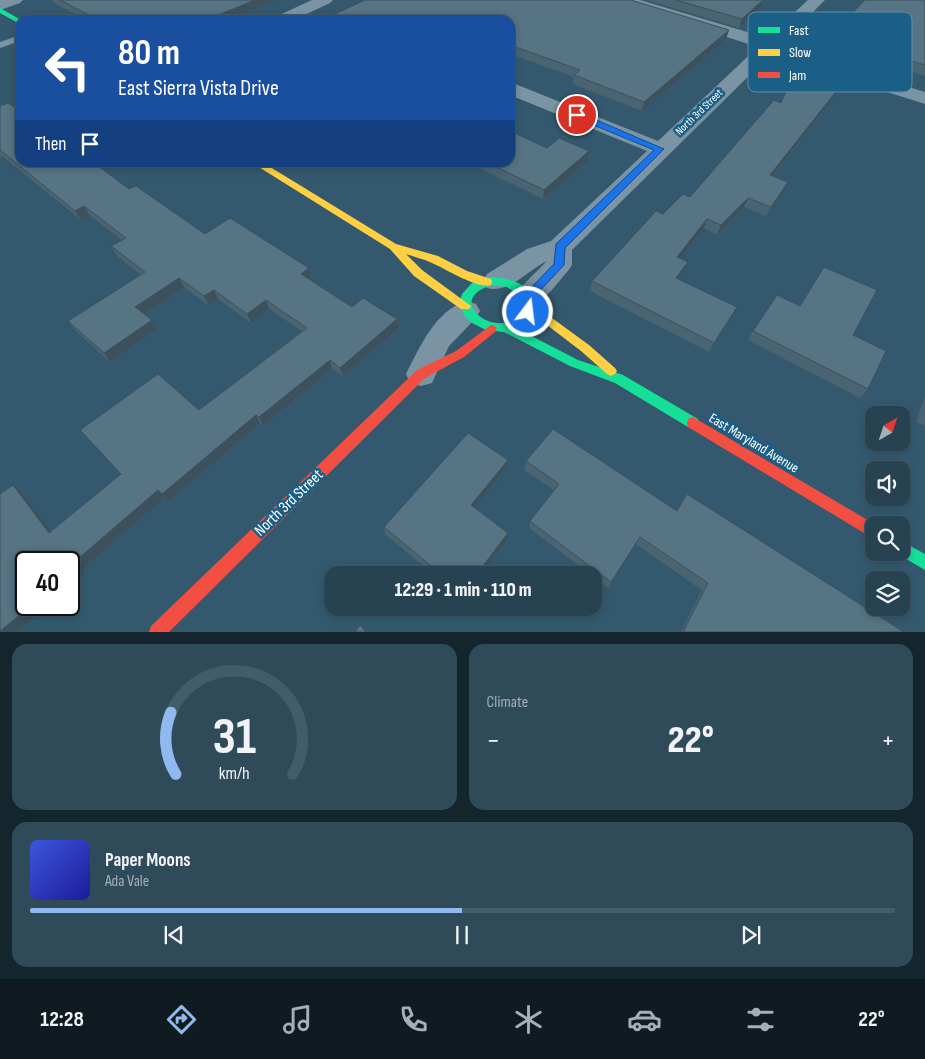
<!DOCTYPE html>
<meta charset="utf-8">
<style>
body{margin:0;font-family:"Sofia Sans Condensed",sans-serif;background:#2f4a59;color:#f1f3f6;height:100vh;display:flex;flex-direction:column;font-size:19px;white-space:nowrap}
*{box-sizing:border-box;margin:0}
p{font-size:16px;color:#a4b0b8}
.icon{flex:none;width:28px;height:28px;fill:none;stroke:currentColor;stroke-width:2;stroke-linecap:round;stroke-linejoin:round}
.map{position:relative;height:632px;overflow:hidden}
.panel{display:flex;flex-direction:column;gap:12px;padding:12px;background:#15252d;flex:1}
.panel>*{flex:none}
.banner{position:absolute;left:15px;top:15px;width:500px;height:152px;border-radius:15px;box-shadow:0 2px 8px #0003,0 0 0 1px #435c69;background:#1a4fa0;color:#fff;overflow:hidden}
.needle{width:32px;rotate:39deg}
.buttons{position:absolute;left:865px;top:406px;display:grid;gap:10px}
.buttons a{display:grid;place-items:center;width:45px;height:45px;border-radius:10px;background:#274352;box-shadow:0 2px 8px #0003,0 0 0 1px #435c69;font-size:25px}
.speed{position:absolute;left:15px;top:551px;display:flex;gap:10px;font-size:25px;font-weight:700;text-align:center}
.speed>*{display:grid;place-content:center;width:65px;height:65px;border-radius:50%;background:#274352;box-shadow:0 2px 8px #0003,0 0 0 1px #435c69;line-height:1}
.speed .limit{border:2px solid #111;border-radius:8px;background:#fff;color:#111}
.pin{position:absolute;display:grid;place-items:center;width:42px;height:42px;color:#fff;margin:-21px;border:2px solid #fff;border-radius:50%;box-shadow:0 1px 5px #0007}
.me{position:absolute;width:55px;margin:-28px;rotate:15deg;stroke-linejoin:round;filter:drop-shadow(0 0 4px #0008)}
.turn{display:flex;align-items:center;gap:18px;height:105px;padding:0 20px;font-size:22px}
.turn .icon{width:65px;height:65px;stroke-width:2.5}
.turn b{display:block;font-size:35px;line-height:42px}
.then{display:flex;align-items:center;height:48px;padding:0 20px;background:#0003;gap:10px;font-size:19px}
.big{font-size:38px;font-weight:800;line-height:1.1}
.panel .widget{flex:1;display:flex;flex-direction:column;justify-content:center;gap:8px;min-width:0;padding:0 18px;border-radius:15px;background:#2f4a59}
.panel .dial{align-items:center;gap:0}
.dial svg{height:130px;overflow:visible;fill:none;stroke:#435c69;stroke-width:7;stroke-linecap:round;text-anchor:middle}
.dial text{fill:#f1f3f6;stroke:none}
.song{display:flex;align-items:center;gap:15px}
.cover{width:60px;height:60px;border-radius:8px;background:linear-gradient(135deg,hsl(230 70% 55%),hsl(240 70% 35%))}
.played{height:5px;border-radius:2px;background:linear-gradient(90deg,#90b9f0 50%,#435c69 50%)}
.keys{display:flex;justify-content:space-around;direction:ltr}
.heat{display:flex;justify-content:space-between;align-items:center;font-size:28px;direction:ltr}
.panel .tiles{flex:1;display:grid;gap:12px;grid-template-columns:1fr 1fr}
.widget:last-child{grid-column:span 2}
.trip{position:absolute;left:324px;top:566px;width:278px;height:50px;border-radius:15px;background:#274352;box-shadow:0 2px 8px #0003,0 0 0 1px #435c69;font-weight:800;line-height:50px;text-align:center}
.tab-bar{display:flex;height:80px;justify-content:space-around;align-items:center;background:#101b21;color:#a4b0b8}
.tab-bar .icon{width:35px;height:35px}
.tab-bar .on{color:#90b9f0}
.tab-bar b{font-size:22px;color:#f1f3f6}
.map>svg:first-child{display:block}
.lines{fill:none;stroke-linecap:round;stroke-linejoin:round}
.lane{fill:#7a94a4;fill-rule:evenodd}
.street{fill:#7a94a4;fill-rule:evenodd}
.fast{fill:#16e098;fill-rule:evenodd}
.slow{fill:#ffcf43;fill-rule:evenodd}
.jam{fill:#f24e42;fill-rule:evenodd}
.wall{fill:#4b6472}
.shaded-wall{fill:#3d515c}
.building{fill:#577484;stroke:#3d515c}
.route{fill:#1a73e8;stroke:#114b97}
.labels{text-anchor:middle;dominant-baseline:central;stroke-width:5;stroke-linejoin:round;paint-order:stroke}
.far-street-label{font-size:11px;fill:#fff;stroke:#1b5f86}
.street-label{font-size:14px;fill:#fff;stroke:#1b5f86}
.near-street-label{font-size:16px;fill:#fff;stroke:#1b5f86}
.key{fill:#1b5f86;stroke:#5f8faa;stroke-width:1}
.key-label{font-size:14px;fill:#fff}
</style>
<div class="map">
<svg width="925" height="632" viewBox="0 0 925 632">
<rect width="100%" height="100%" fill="#34596e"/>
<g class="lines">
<!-- lane -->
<path class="lane" d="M20 35V41L0 48V42Z"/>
<!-- street -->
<path class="street" d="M0 0H23L20 3 0 10Z
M312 0H333L330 3 294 20H273L275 17Z
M616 0H640L767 38 808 0H825L778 47 925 92V104L770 55 572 250V265L568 271C554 286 540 311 518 304L514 297 518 290 547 261C528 270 509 294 487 288L483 281 487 274 527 249 551 241 647 151 510 95V82L658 141 758 47 619 3Z
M466 301 476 304 480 311 476 318 449 346 432 383 421 386 410 383 406 374C420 347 435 311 466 301Z"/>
<!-- fast -->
<path class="fast" d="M0 8 21 20 20 24 0 13Z
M491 277C502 278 516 280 525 287 543 301 533 319 518 329L578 360 623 375 698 419 699 423 698 427 693 429 688 427 615 383 570 366 504 332 486 330 472 323 464 315 459 303 462 294 472 283ZM492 285 507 287 521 297C524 304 525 313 517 318 490 337 445 299 492 285Z
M901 541 925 554V570L896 553 901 552Z"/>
<!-- slow -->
<path class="slow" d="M251 162H262L396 244 438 256 467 271 491 279 492 282 491 285C477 289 446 269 432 263 424 259 414 257 406 254L422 270 471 306 469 309H461L414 276 390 249Z
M530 302 589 345 615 368 617 371 615 374 611 376 607 374 581 351 526 309 524 306 526 303Z"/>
<!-- jam -->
<path class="jam" d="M491 325 495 326 497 329 495 332 464 357 425 378 169 632H149L151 626 417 370 456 351Z
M693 417 876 525H874V539L688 427 687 423 688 419Z"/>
</g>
<!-- wall -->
<path class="wall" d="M52 0H276L229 20H87L54 3Z
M647 0H763L760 9 739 28Z
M925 0V76L825 45 829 37Z
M510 20 729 30 726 39 642 111 573 84 574 77 510 54Z
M833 98 773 176 784 191 766 216 744 207 717 235 704 228 680 258 688 262 684 271 678 279 732 316 709 352 590 291 592 281 663 214 690 197 781 103Z
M0 106 129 189 205 234 309 268 311 277 309 279 352 307 397 319 399 328 343 376 332 369 263 426 260 423 168 502 165 498 81 570 85 576 69 589V562L49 605 17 632H0L22 493 51 531 199 410 302 331 269 309 251 323 218 299 209 306 184 287 144 314 157 329 110 362 75 330 68 321 141 275 117 256 111 246 122 240 89 215 81 220 2 156 0 158Z
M547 148 588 161 543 199 467 162H510Z
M342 162H356L350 167Z
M362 162H383L374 169Z
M753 331 853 335 868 389 860 398 748 340Z
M925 397V426L916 422Z
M526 461 677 511 904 632H681L702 590 636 544 608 588 592 576V575H591L529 528 530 521 554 490 524 470Z
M507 468 474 508 507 540 481 575H434L385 534 384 527Z"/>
<!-- shaded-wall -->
<path class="shaded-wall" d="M255 0H276L229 20H206Z
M763 0 760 9 739 28 742 19Z
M729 30 726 39 642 111 644 102Z
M838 89 833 98 766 184 770 175Z
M589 151 588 161 543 199 544 190Z
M349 162H356L350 167Z
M373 162H383L374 169Z
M788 182 784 191 766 216 771 207Z
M748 198 744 207 717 235 721 225Z
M84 206 89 215 81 220 75 211Z
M707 219 704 228 674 266 677 257Z
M688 262 684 271 672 287 676 278Z
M309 268 311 277 304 283 301 274Z
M179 278 184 287 141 316 135 307Z
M214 290 218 299 209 306 204 296Z
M266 300 269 309 251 323 247 314Z
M737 307 732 316 709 352 714 343Z
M397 319 399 328 343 376 340 368Z
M152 320 157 329 110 362 104 353Z
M330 360 332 369 263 426 259 417Z
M256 415 260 423 168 502 162 494Z
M508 460 507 468 471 512V505Z
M13 485 22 493 58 540 49 533Z
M158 490 165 498 81 570 85 576 69 589V575L72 564Z
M508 533 507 540 481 575H476Z
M640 537 636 544 608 588 611 582Z
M32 605H49L17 632H0Z"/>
<!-- building -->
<path class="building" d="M60 0H255L206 20H99Z
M365 0H631L729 30 644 102 574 75 580 70 510 45V20H322Z
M676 0H763L742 19Z
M865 0H925V65L829 37Z
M792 78 838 89 770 175 788 182 771 207 748 198 721 225 707 219 677 257 688 262 676 278 737 307 714 343 592 281 656 211 663 214 683 194 690 197 774 100 781 103Z
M8 103 20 111V162H93L129 189 136 186 205 234 230 218 309 268 301 274 352 307 363 298 397 319 340 368 330 360 259 417 256 415 162 494 158 490 72 564 76 569 69 575V562H26V605H32L0 631V494L13 485 49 533 121 474 80 430 158 374 199 410 307 328 266 300 247 314 214 290 204 296 179 278 135 307 152 320 104 353 68 321 145 272 111 246 126 238 84 206 75 211 0 150V106Z
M510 131 547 148 559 138 589 151 544 190 486 162H510Z
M824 267 877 290 853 335 886 351 868 389 753 331 777 295 800 306Z
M553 429 677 511 687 494 904 632H683L708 583 640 537 611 582 530 521 559 484 526 461Z
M468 433 508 460 471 505 508 533 476 575H442L384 527Z
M360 625 366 632H355Z"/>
<!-- route -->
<path class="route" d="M574 113H580L664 149 565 248 564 265 533 298C535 305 537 314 528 317L522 312 524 306 522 297 554 264 556 244 654 150 574 117Z"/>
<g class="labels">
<!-- far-street labels -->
<g class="far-street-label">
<text transform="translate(699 112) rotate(-44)">North 3rd Street</text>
</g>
<!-- street labels -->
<g class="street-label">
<text transform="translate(754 443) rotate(31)">East Maryland Avenue</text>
</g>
<!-- near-street labels -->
<g class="near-street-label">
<text transform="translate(289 503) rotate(-44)">North 3rd Street</text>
</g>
</g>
<!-- legend -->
<rect x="748" y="12" width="164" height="80" rx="8" class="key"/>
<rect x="758" y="27" width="22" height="6" fill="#16e098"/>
<rect x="758" y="49" width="22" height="7" fill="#ffcf43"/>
<rect x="758" y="72" width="22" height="6" fill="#f24e42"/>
<g class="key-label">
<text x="789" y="35">Fast</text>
<text x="789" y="57">Slow</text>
<text x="789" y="80">Jam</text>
</g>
</svg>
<div class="buttons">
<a><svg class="needle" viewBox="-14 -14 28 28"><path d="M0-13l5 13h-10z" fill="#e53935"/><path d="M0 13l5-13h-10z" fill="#a4b0b8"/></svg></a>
<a><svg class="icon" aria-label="sound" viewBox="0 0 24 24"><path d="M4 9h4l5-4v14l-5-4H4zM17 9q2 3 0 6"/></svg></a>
<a><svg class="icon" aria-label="search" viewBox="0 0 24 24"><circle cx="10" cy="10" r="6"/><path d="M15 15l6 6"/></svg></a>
<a><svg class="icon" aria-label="layers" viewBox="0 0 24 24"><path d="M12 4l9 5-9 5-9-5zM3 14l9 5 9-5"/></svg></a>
</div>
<div class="speed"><div class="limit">40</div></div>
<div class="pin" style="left:577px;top:115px;background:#d93025"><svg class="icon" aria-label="arrive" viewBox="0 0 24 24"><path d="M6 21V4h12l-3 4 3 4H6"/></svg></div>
<svg class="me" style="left:528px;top:312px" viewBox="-20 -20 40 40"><circle r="17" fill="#1a73e8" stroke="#fff" stroke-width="3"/><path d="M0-11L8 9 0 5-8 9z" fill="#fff"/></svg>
<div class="trip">12:29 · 1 min · 110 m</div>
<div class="banner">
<div class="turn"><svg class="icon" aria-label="left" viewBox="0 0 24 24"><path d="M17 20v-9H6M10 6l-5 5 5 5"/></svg><div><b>80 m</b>East Sierra Vista Drive</div></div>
<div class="then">Then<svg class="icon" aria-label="arrive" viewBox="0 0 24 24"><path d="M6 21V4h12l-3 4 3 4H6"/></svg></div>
</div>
</div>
<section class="panel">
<div class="tiles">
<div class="widget dial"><svg viewBox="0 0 100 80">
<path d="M14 69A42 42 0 1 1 86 69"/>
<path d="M14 69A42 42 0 0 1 11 31" stroke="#90b9f0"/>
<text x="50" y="56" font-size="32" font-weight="700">31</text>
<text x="50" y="72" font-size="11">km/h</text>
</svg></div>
<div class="widget"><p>Climate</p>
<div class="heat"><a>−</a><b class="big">22°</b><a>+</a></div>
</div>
<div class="widget">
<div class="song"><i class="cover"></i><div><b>Paper Moons</b><p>Ada Vale</p></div></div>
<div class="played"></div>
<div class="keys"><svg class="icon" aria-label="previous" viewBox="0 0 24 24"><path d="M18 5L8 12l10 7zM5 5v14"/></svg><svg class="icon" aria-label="pause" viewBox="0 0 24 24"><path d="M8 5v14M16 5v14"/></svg><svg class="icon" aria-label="next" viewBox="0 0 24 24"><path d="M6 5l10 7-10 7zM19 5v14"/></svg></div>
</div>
</div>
</section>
<nav class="tab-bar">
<b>12:28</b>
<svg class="icon on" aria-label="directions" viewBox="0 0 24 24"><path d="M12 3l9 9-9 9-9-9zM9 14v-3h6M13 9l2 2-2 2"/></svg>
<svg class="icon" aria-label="music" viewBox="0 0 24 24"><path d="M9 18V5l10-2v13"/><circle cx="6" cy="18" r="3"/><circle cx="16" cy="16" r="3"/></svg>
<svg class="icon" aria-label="phone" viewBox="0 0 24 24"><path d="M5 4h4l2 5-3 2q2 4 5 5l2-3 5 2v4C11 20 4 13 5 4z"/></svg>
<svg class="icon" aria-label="climate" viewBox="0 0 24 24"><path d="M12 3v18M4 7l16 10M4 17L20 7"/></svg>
<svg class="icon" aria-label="car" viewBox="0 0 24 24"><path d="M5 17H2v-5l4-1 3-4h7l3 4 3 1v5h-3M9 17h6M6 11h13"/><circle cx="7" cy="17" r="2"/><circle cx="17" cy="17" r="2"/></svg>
<svg class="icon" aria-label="filters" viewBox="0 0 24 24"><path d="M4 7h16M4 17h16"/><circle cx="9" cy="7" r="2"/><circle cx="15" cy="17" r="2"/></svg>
<b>22°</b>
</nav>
